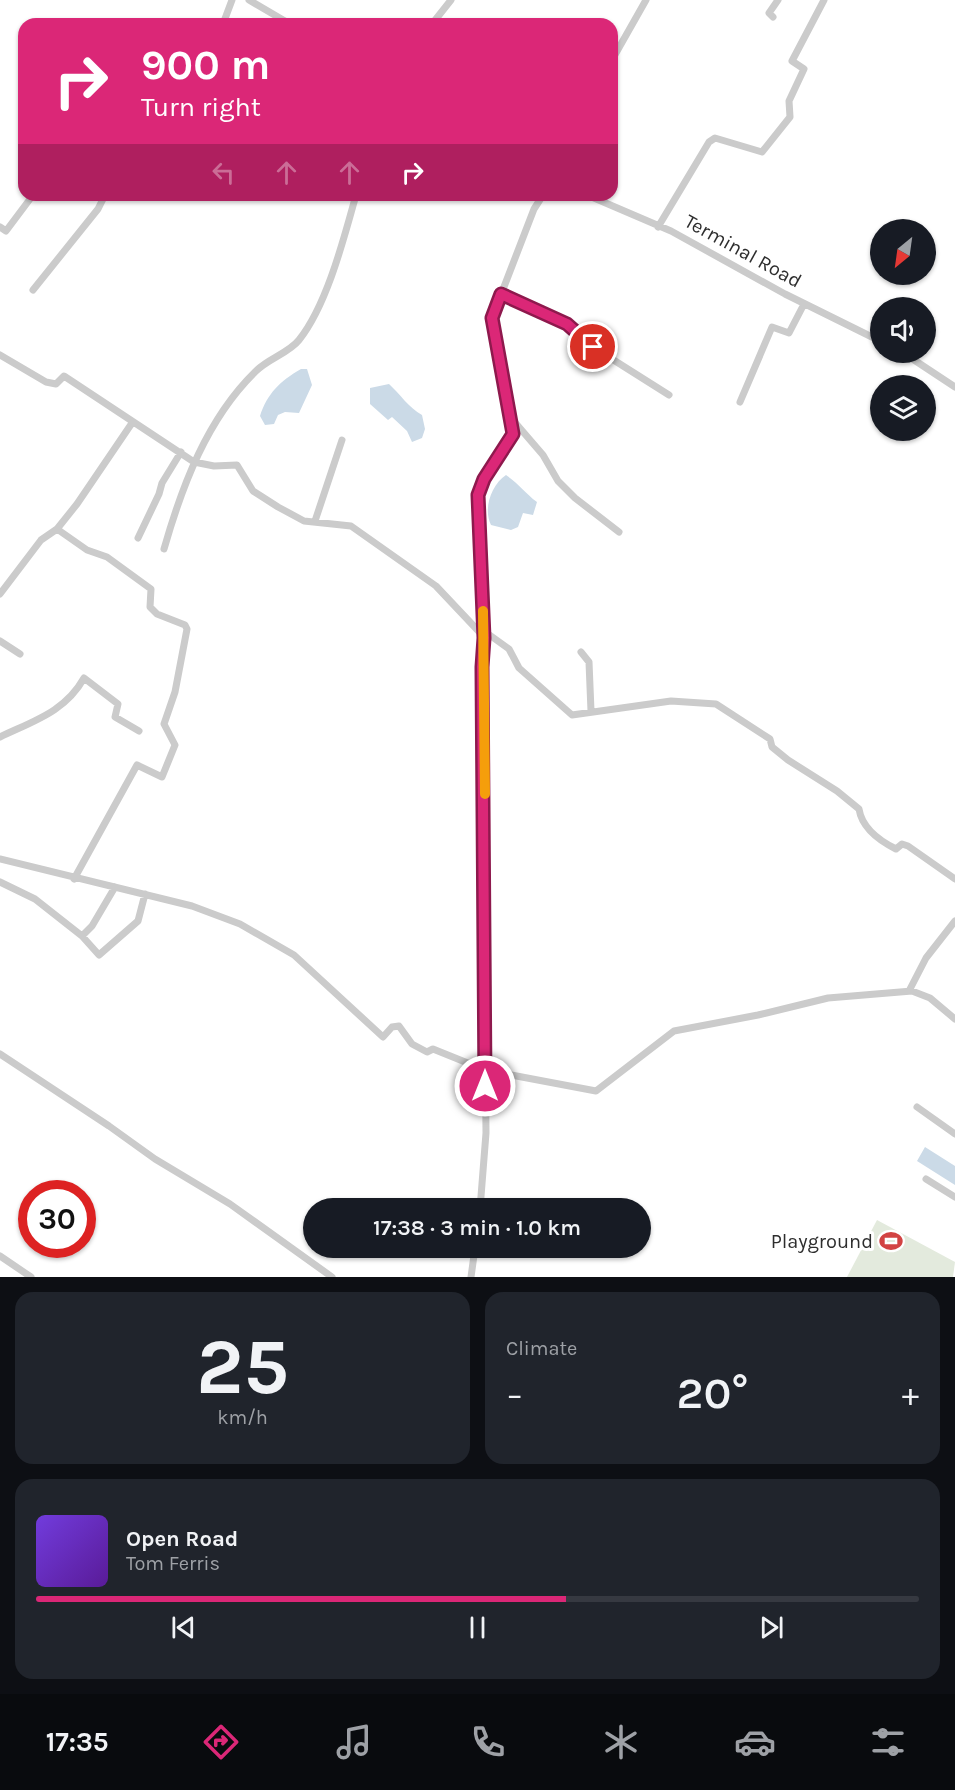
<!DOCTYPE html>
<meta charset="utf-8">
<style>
body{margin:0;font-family:Karla,sans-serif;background:#20242c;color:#f1f3f6;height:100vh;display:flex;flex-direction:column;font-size:22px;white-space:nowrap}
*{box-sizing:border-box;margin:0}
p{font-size:20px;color:#9ea1a6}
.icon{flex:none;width:33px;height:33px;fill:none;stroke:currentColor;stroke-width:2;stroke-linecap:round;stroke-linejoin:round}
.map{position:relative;height:1277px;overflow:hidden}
.panel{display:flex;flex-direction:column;gap:15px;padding:15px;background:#0d0f14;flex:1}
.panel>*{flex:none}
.hud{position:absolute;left:18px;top:18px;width:600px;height:183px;border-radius:18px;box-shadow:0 2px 4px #0004;background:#db2777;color:#fff;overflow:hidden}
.needle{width:39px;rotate:209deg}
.buttons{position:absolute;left:870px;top:219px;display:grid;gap:12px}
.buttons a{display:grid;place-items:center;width:66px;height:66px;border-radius:50%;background:#171b24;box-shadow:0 2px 4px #0004;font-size:30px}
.speed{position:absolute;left:18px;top:1180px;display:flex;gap:12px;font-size:30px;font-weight:700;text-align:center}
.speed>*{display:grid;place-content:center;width:78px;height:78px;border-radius:50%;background:#171b24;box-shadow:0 2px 4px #0004;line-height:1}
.speed .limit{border:9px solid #d22;background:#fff;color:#111}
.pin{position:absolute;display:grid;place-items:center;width:51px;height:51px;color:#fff;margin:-26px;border:3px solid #fff;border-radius:50%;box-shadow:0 2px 6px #0007}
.me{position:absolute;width:66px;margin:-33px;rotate:0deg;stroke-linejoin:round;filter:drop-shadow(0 0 4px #0008)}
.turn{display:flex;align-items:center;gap:21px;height:126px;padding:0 24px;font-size:27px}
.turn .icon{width:78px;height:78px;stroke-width:2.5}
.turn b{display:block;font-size:42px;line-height:51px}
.lanes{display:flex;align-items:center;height:57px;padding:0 24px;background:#0003;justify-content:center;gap:30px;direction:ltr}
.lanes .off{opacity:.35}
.big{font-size:45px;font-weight:600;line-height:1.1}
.panel .card{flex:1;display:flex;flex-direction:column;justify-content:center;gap:9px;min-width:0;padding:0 21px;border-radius:18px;background:#20242c}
.panel .dial{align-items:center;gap:0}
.dial b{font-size:78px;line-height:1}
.song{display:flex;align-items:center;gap:18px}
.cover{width:72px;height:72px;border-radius:9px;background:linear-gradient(135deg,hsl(260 70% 55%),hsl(270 70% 35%))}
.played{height:6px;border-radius:3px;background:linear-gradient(90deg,#db2777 60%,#363941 60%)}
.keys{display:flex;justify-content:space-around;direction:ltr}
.heat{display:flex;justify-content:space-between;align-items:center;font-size:33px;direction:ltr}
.panel .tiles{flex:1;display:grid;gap:15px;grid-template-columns:1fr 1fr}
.card:last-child{grid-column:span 2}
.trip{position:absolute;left:303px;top:1198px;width:348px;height:60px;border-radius:30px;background:#171b24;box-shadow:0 2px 4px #0004;font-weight:600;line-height:60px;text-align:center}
.tab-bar{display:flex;height:96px;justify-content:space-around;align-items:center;background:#090b0e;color:#9ea1a6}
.tab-bar .icon{width:42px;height:42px}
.tab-bar .active{color:#db2777}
.tab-bar b{font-size:27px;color:#f1f3f6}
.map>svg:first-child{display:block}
.green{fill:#e3eadd}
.water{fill:#cbdae7}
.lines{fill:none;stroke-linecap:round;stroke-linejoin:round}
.minor{stroke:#cbcbcb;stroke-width:7}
.route-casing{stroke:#8e194d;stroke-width:15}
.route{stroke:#db2777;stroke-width:10}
.slow{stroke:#f59e0b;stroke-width:10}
.labels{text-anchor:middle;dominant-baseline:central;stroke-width:6;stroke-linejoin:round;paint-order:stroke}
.street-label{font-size:20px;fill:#2e2e2e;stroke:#fff}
.poi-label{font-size:20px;fill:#2e2e2e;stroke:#fff;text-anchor:end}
</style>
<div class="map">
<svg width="955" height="1277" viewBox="0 0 955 1277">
<rect width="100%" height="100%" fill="#fff"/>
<!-- green -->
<path class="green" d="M877 1220 955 1262 953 1277H847Z"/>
<!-- water -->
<path class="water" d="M301 369H307L312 385 299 413 285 412 278 415 274 424 265 425 260 416C267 394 280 381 301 369Z
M389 384C400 394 409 408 422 415L425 429 422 438 412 442 407 431 392 417 388 420 370 404V388Z
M506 475C518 483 525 493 537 502L533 515 523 513 518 527 511 530 491 525C483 509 491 485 506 475Z
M925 1147 955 1166V1185L917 1161Z"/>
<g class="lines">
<!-- minor -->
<path class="minor" d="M249 0 290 24
M773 17 769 13 778 0
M223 24 232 0
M432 24 451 0
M612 60 646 0
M587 195 671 231 785 294 880 341
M0 227 6 231 33 195
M658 227 709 142 715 138 762 152 790 117 789 101 804 69 792 61 824 0
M33 290 98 209 105 195
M501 294 567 324 593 347 669 395
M902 352 955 387
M0 355 46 382 56 384 64 376 194 462 214 466 237 465 253 491 278 507 304 521 351 526 436 586 485 638
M740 402 772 327 789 333 804 304
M512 419 543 455 558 481 575 498 619 532
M315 521 342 440
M57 529 87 550 107 557 151 589 150 607 157 614 185 625 187 629 175 692 164 724 175 745 162 777 137 765 74 879
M138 538 159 494 162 483 181 452
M164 549C182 486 207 419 255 372 267 359 289 353 299 340 327 305 344 238 356 195
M0 594 41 540 57 529 77 504 132 423
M484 631 509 649 519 668 572 715 671 701 716 704 770 739 772 747 788 760 837 791 859 809C862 828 880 841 896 849L902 844 908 846 955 879
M0 641 20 654
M581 652 589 662 591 711
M0 737C33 721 65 712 84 678L118 704 115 717 139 731
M0 859 192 906 240 924 294 955 383 1037 392 1027 399 1026 412 1044 427 1052 433 1049 485 1070 596 1091 674 1031 758 1015 828 998 912 991 930 998 955 1019
M0 882 35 899 82 936
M115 887 92 926 82 936 99 955 138 921 145 894
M909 991 926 958 955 921
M0 1054 109 1126 155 1159 230 1204 332 1277
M917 1107 955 1134
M926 1179 955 1197
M480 1209 486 1133 482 667 485 638 478 495 485 479 512 434 492 318 534 209 543 195
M0 1256 31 1277
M471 1277 475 1248"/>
</g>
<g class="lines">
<!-- route casing -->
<g class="route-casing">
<path id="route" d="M485 1086 482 667 484 638 478 495 484 479 513 434 492 318 501 294 567 324 593 347"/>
</g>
<!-- route -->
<use href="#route" class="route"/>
<!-- slow -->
<path class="slow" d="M483 611 485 794"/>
</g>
<!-- icons -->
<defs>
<g id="stadium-bare" transform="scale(1.8)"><path d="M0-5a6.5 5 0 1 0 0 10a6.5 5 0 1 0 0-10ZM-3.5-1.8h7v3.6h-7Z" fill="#d24343" stroke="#fff" stroke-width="2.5" paint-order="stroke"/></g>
</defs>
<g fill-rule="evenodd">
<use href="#stadium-bare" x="891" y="1241"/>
</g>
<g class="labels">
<!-- street labels -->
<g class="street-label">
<text transform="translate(743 251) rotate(29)">Terminal Road</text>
</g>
<!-- poi labels -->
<g class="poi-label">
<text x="873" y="1241">Playground</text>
</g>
</g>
</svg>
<div class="buttons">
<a><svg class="needle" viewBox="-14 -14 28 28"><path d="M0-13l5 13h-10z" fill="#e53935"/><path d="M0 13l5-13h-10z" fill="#9ea1a6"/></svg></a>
<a><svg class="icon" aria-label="sound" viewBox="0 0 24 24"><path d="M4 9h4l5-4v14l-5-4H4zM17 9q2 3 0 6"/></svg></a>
<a><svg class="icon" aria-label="layers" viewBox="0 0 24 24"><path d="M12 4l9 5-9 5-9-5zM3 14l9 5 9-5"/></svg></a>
</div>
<div class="speed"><div class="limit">30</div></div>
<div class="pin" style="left:593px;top:347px;background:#d93025"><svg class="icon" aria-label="arrive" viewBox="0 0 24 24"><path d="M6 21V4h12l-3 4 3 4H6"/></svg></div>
<svg class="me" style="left:485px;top:1086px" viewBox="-20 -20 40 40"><circle r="17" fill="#db2777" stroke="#fff" stroke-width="3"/><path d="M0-11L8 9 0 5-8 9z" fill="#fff"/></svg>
<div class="trip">17:38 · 3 min · 1.0 km</div>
<div class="hud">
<div class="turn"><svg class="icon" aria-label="right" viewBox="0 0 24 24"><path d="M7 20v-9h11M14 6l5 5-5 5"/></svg><div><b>900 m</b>Turn right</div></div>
<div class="lanes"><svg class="icon off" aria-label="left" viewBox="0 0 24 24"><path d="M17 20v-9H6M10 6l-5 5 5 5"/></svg><svg class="icon off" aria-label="ahead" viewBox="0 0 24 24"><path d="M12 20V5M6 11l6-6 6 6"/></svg><svg class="icon off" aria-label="ahead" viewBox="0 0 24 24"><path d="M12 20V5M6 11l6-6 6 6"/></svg><svg class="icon" aria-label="right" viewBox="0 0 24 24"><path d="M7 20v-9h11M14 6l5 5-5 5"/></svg></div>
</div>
</div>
<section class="panel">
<div class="tiles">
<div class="card dial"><b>25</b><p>km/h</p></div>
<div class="card"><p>Climate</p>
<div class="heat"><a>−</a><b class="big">20°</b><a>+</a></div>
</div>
<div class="card">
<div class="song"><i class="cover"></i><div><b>Open Road</b><p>Tom Ferris</p></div></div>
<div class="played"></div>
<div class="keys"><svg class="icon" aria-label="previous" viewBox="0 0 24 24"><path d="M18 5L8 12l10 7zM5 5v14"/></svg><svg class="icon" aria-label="pause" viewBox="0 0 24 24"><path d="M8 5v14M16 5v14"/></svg><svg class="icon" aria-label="next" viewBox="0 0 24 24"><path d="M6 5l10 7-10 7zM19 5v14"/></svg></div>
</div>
</div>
</section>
<nav class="tab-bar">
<b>17:35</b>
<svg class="icon active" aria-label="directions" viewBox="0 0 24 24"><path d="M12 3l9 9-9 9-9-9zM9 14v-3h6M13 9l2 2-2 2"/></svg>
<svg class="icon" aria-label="music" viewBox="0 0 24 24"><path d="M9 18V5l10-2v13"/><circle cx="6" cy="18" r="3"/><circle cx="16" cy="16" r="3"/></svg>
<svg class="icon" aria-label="phone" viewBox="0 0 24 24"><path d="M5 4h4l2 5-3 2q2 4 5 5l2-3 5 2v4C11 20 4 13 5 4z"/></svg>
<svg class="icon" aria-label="climate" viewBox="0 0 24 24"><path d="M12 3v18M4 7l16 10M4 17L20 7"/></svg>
<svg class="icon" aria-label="car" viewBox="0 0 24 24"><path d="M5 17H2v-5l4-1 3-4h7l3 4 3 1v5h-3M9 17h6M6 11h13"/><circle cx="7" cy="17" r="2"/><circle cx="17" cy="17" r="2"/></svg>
<svg class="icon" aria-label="filters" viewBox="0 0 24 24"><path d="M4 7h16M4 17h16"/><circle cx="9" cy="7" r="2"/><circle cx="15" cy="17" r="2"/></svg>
</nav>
